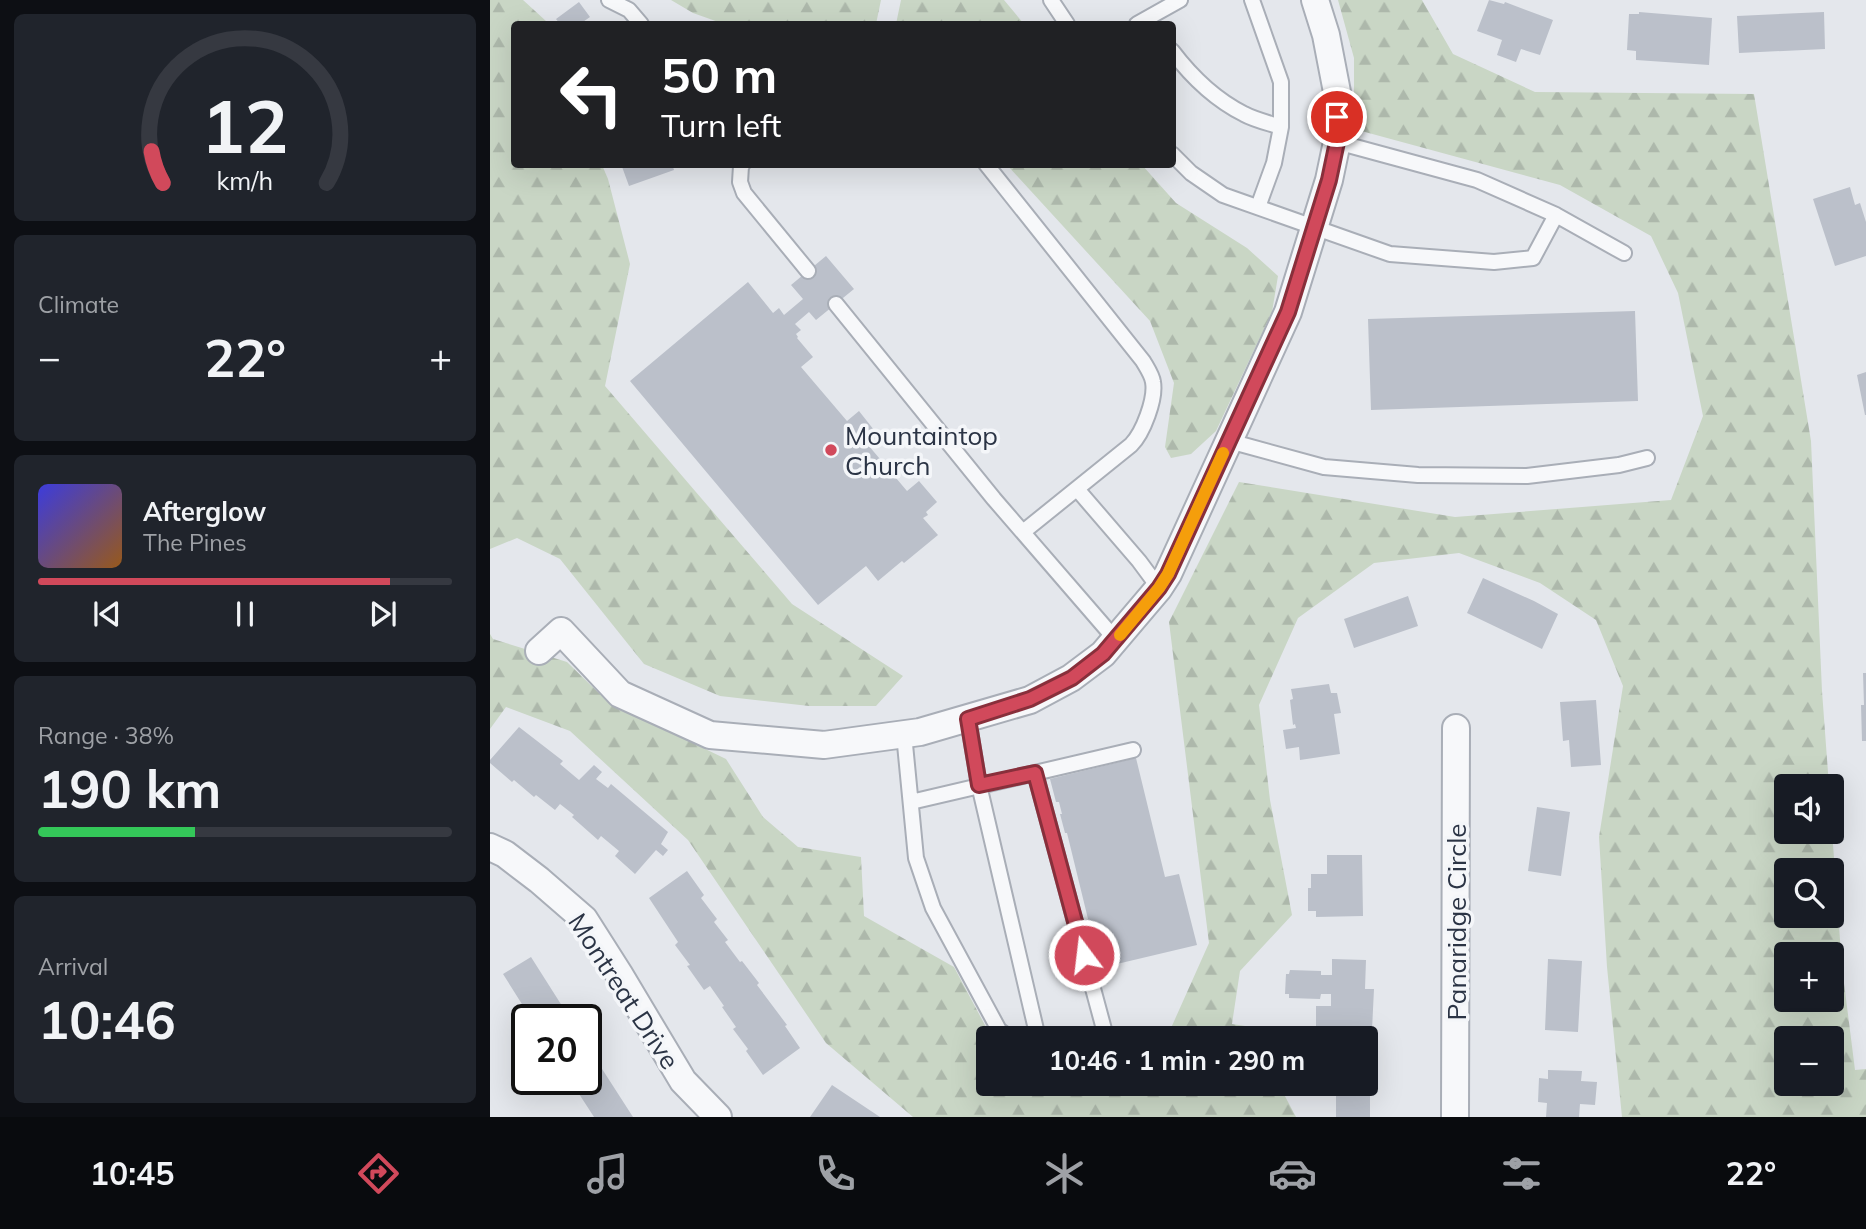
<!DOCTYPE html>
<meta charset="utf-8">
<style>
body{margin:0;font-family:Mulish,sans-serif;background:#20242c;color:#f1f3f6;height:100vh;display:flex;flex-direction:column;font-size:26px;white-space:nowrap}
*{box-sizing:border-box;margin:0}
p{font-size:23px;color:#9ea1a6}
.icon{flex:none;width:38px;height:38px;fill:none;stroke:currentColor;stroke-width:2;stroke-linecap:round;stroke-linejoin:round}
.map{position:relative;flex:1;overflow:hidden}
.panel{display:flex;flex-direction:column;gap:14px;padding:14px;background:#0d0f14;width:490px}
.panel>*{flex:none}
.guide{position:absolute;left:21px;top:21px;width:665px;height:147px;border-radius:7px;box-shadow:0 7px 28px #0002;background:#202124;color:#fff;overflow:hidden}
.controls{position:absolute;left:1284px;top:774px;display:grid;gap:14px}
.controls a{display:grid;place-items:center;width:70px;height:70px;border-radius:7px;background:#171b24;box-shadow:0 7px 28px #0002;font-size:35px}
.speed{position:absolute;left:21px;top:1004px;display:flex;gap:14px;font-size:35px;font-weight:700;text-align:center}
.speed>*{display:grid;place-content:center;width:91px;height:91px;border-radius:50%;background:#171b24;box-shadow:0 7px 28px #0002;line-height:1}
.speed .limit{border:4px solid #111;border-radius:10px;background:#fff;color:#111}
.pin{position:absolute;display:grid;place-items:center;width:60px;height:60px;color:#fff;margin:-30px;border:4px solid #fff;border-radius:50%;box-shadow:0 2px 7px #0007}
.me{position:absolute;width:77px;margin:-38px;rotate:345deg;stroke-linejoin:round;filter:drop-shadow(0 0 5px #0008)}
.turn{display:flex;align-items:center;gap:24px;height:147px;padding:0 35px;font-size:32px}
.turn .icon{width:91px;height:91px;stroke-width:2.5}
.turn b{display:block;font-size:49px;line-height:60px}
.big{font-size:52px;font-weight:700;line-height:1.1}
.panel .card{flex:1;display:flex;flex-direction:column;justify-content:center;gap:10px;min-width:0;padding:0 24px;border-radius:10px;background:#20242c}
.panel .dial{align-items:center;gap:0}
.dial svg{height:182px;overflow:visible;fill:none;stroke:#363941;stroke-width:7;stroke-linecap:round;text-anchor:middle}
.dial text{fill:#f1f3f6;stroke:none}
.song{display:flex;align-items:center;gap:21px}
.cover{width:84px;height:84px;border-radius:10px;background:linear-gradient(135deg,hsl(240 70% 55%),hsl(30 70% 35%))}
.played{height:7px;border-radius:4px;background:linear-gradient(90deg,#d1495b 85%,#363941 85%)}
.keys{display:flex;justify-content:space-around;direction:ltr}
.heat{display:flex;justify-content:space-between;align-items:center;font-size:38px;direction:ltr}
.charge{height:10px;border-radius:5px;background:linear-gradient(90deg,#34c759 38%,#363941 0)}
.trip{position:absolute;left:486px;top:1026px;width:402px;height:70px;border-radius:7px;background:#171b24;box-shadow:0 7px 28px #0002;font-weight:700;line-height:70px;text-align:center}
.dock{display:flex;height:112px;justify-content:space-around;align-items:center;background:#090b0e;color:#9ea1a6}
.dock .icon{width:49px;height:49px}
.dock .active{color:#d1495b}
.dock b{font-size:32px;color:#f1f3f6}
main{display:flex;flex:1;min-height:0}
.map>svg:first-child{display:block}
.forest{fill:url(#forest-firs);fill-rule:evenodd}
.building{fill:#bbc0ca}
.lines{fill:none;stroke-linecap:round;stroke-linejoin:round}
.service-casing{stroke:#a9aeb7;stroke-width:18}
.minor-casing{stroke:#a9aeb7;stroke-width:30}
.service{stroke:#f7f8fa;stroke-width:14}
.minor{stroke:#f7f8fa;stroke-width:26}
.route-casing{stroke:#882f3b;stroke-width:18}
.route{stroke:#d1495b;stroke-width:12}
.slow{stroke:#f59e0b;stroke-width:12}
.poi-dot{fill:#d1495b;stroke:#f4f6f9;stroke-width:2.5}
.labels{text-anchor:middle;dominant-baseline:central;stroke-width:7;stroke-linejoin:round;paint-order:stroke}
.poi-label{font-size:26px;fill:#2b3445;stroke:#f4f6f9;text-anchor:start}
.street-label{font-size:26px;fill:#2b3445;stroke:#f4f6f9}
</style>
<main>
<section class="panel">
<div class="card dial"><svg viewBox="0 0 100 80">
<path d="M14 69A42 42 0 1 1 86 69"/>
<path d="M14 69A42 42 0 0 1 9 55" stroke="#d1495b"/>
<text x="50" y="56" font-size="32" font-weight="700">12</text>
<text x="50" y="72" font-size="11">km/h</text>
</svg></div>
<div class="card"><p>Climate</p>
<div class="heat"><a>−</a><b class="big">22°</b><a>+</a></div>
</div>
<div class="card">
<div class="song"><i class="cover"></i><div><b>Afterglow</b><p>The Pines</p></div></div>
<div class="played"></div>
<div class="keys"><svg class="icon" aria-label="previous" viewBox="0 0 24 24"><path d="M18 5L8 12l10 7zM5 5v14"/></svg><svg class="icon" aria-label="pause" viewBox="0 0 24 24"><path d="M8 5v14M16 5v14"/></svg><svg class="icon" aria-label="next" viewBox="0 0 24 24"><path d="M6 5l10 7-10 7zM19 5v14"/></svg></div>
</div>
<div class="card"><p>Range · 38%</p><b class="big">190 km</b><div class="charge"></div></div>
<div class="card"><p>Arrival</p><b class="big">10:46</b></div>
</section>
<div class="map">
<svg width="1376" height="1117" viewBox="0 0 1376 1117">
<defs>
<pattern id="forest-firs" width="22" height="20" patternUnits="userSpaceOnUse" patternTransform="scale(1.75)"><rect width="22" height="20" fill="#c9d6c5"/><path d="M5 1l3.5 6h-7zM16 11l3.5 6h-7z" fill="#adb8ab"/></pattern>
</defs>
<rect width="100%" height="100%" fill="#e4e7ec"/>
<!-- forest -->
<path class="forest" d="M0 0H33L56 21 58 24H24V164L112 165 118 179 140 264 115 386 302 604 413 676 386 706H319L230 696 154 664 70 559 27 538 0 549Z
M181 0H391L386 24H234L203 13Z
M411 0H514L534 24H406Z
M848 0H932L963 54 1045 92 1264 94 1321 441 1332 691 1339 786H1297V831H1342L1352 967 1365 1070 1376 1069V1117H1132L1117 967 1109 837 1133 686 1106 620 1050 583 969 553 884 563 808 618 769 705 780 800 802 915 750 971 742 1024 796 1032 795 1038H668L681 1028 719 943 679 622 749 482 965 517 1181 500 1213 416 1188 293 1161 236 1070 185 864 129V58ZM1297 870H1342V915H1297ZM1297 954H1342V999H1297ZM1297 1038H1342V1083H1297Z
M517 165H652L686 203 757 248 788 276 782 312 726 431 701 454 681 458 675 447 684 383 660 321Z
M0 634 3 639 77 662 118 702 236 759 273 817 308 847 371 857 374 916 464 967 497 1029 505 1038H499V1083H788L806 1117H423L336 1043 198 840 80 731 16 707 0 729Z"/>
<!-- building -->
<path class="building" d="M999 0 1014 4 1015 2 1063 20 1050 55 1031 49 1026 62 1007 55 1012 40 987 31Z
M89 2 100 17 90 24H70L66 19Z
M1149 12 1222 18 1219 65 1146 60V51L1137 50 1139 14H1149Z
M1334 12 1335 49 1249 53 1247 16Z
M131 164H182L184 170 139 186Z
M1360 187 1365 205 1370 203 1376 222V256L1345 266 1323 199Z
M336 256 364 289 326 320 319 312 305 324 311 330 306 334 308 337 307 338 323 357 311 367 357 421 369 411 384 430 373 439 417 491 429 481 447 502 436 512 438 515 433 518 448 535 414 563 412 561 388 581 376 566 328 605 140 381 258 282 283 313 289 308 294 315 313 299 301 285Z
M1145 311 1148 401 881 410 878 319Z
M1376 372V415H1375L1367 375Z
M993 578 1044 601 1068 614 1052 649 977 613Z
M918 596 928 626 864 648 854 619Z
M1373 673H1376V741H1372L1371 705H1374Z
M839 684 841 693H847L851 713 844 714 850 754 810 760 809 747 796 749 793 730 806 728 805 724 803 725 800 700 803 699 801 689Z
M1106 700 1111 765 1081 767 1079 740 1073 741 1070 702Z
M29 727 73 761 70 764 89 780 104 765 112 772 106 779 118 788 121 784 178 832 171 844 178 850 173 856 166 850 145 874 125 856 129 851 111 836 108 840 82 817 84 815 70 804 65 810 46 795 44 797 24 780 22 782 0 763V760Z
M646 758 675 877 689 874 707 945 610 968 577 833H575L570 814H572L569 802H566L560 779Z
M1047 807 1080 812 1071 876 1038 871Z
M837 855H872L873 916 826 917V911H818V888H821V874H837Z
M197 871 214 895 211 898 227 919 224 922 238 940 235 942 250 962 252 961 269 983 267 985 297 1025 295 1026 310 1048 273 1075 256 1051 258 1049 243 1029 246 1027 232 1007 234 1006 220 986 214 990 197 966 200 965 185 945 188 942 159 898Z
M41 957 81 1020H42L13 974Z
M842 959 876 960 875 989H884L882 1030 839 1029V1026H826V1006H841V994H831L830 999 799 998V994H795L796 974H799L800 970 831 971V975H842Z
M1058 959 1092 961 1088 1032 1055 1030Z
M96 1044 143 1117H104L80 1080H96Z
M877 1061H880V1117H846V1092H848V1083H877Z
M1058 1070 1092 1071 1091 1081 1107 1082 1105 1105 1090 1104 1089 1117H1056L1057 1103 1048 1102 1049 1078 1058 1079Z
M342 1085 390 1117H320Z"/>
<g class="lines">
<!-- service casing -->
<g class="service-casing">
<path id="service" d="M119 0 139 10 151 24
M561 0 577 24
M762 0 791 82V127L784 163 768 207
M647 24 690 0
M682 51C701 76 726 100 754 114 765 120 779 123 791 127
M847 142 987 180 1066 215 1134 253
M682 154 701 173 733 195 900 254 1004 262 1043 258 1066 215
M253 164 251 166 250 182 254 193 318 271
M496 164 653 361C657 368 662 375 663 382 666 399 653 433 641 445L533 532
M346 304 504 499 626 640
M739 441 834 467 928 475 1037 476 1129 465 1157 458
M587 489 649 561 669 588
M478 719 489 785 548 1038
M414 734 426 858 443 908 509 1030 520 1038
M545 773 615 1033 612 1038
M421 802 643 750"/>
</g>
<!-- minor casing -->
<g class="minor-casing">
<path id="minor" d="M49 651 71 631 130 694 220 735 334 745 430 732 540 700 581 678 613 654 669 588 678 574 798 312 839 180 847 142V92L836 35 825 0
M0 847 15 854 49 880 94 919 129 974 193 1081 228 1117
M965 1117 966 728"/>
</g>
<!-- service -->
<use href="#service" class="service"/>
<!-- minor -->
<use href="#minor" class="minor"/>
</g>
<g class="lines">
<!-- route casing -->
<g class="route-casing">
<path id="route" d="M594 955 545 773 489 785 478 719 540 699 582 678 613 654 669 588 678 574 798 312 839 180 847 142V117"/>
</g>
<!-- route -->
<use href="#route" class="route"/>
<!-- slow -->
<path class="slow" d="M630 635 669 588 678 574 733 453"/>
</g>
<!-- markers -->
<circle class="poi-dot" cx="341" cy="450" r="7"/>
<g class="labels">
<!-- poi labels -->
<g class="poi-label">
<text x="355" y="435">Mountaintop<tspan x="355" dy="30">Church</tspan></text>
</g>
<!-- street labels -->
<g class="street-label">
<text transform="translate(966 922) rotate(-90)">Panaridge Circle</text>
<text transform="translate(134 991) rotate(57)">Montreat Drive</text>
</g>
</g>
</svg>
<div class="controls">
<a><svg class="icon" aria-label="sound" viewBox="0 0 24 24"><path d="M4 9h4l5-4v14l-5-4H4zM17 9q2 3 0 6"/></svg></a>
<a><svg class="icon" aria-label="search" viewBox="0 0 24 24"><circle cx="10" cy="10" r="6"/><path d="M15 15l6 6"/></svg></a>
<a>+</a>
<a>−</a>
</div>
<div class="speed"><div class="limit">20</div></div>
<div class="pin" style="left:847px;top:117px;background:#d93025"><svg class="icon" aria-label="arrive" viewBox="0 0 24 24"><path d="M6 21V4h12l-3 4 3 4H6"/></svg></div>
<svg class="me" style="left:594px;top:955px" viewBox="-20 -20 40 40"><circle r="17" fill="#d1495b" stroke="#fff" stroke-width="3"/><path d="M0-11L8 9 0 5-8 9z" fill="#fff"/></svg>
<div class="trip">10:46 · 1 min · 290 m</div>
<div class="guide">
<div class="turn"><svg class="icon" aria-label="left" viewBox="0 0 24 24"><path d="M17 20v-9H6M10 6l-5 5 5 5"/></svg><div><b>50 m</b>Turn left</div></div>
</div>
</div>
</main>
<nav class="dock">
<b>10:45</b>
<svg class="icon active" aria-label="directions" viewBox="0 0 24 24"><path d="M12 3l9 9-9 9-9-9zM9 14v-3h6M13 9l2 2-2 2"/></svg>
<svg class="icon" aria-label="music" viewBox="0 0 24 24"><path d="M9 18V5l10-2v13"/><circle cx="6" cy="18" r="3"/><circle cx="16" cy="16" r="3"/></svg>
<svg class="icon" aria-label="phone" viewBox="0 0 24 24"><path d="M5 4h4l2 5-3 2q2 4 5 5l2-3 5 2v4C11 20 4 13 5 4z"/></svg>
<svg class="icon" aria-label="climate" viewBox="0 0 24 24"><path d="M12 3v18M4 7l16 10M4 17L20 7"/></svg>
<svg class="icon" aria-label="car" viewBox="0 0 24 24"><path d="M5 17H2v-5l4-1 3-4h7l3 4 3 1v5h-3M9 17h6M6 11h13"/><circle cx="7" cy="17" r="2"/><circle cx="17" cy="17" r="2"/></svg>
<svg class="icon" aria-label="filters" viewBox="0 0 24 24"><path d="M4 7h16M4 17h16"/><circle cx="9" cy="7" r="2"/><circle cx="15" cy="17" r="2"/></svg>
<b>22°</b>
</nav>
